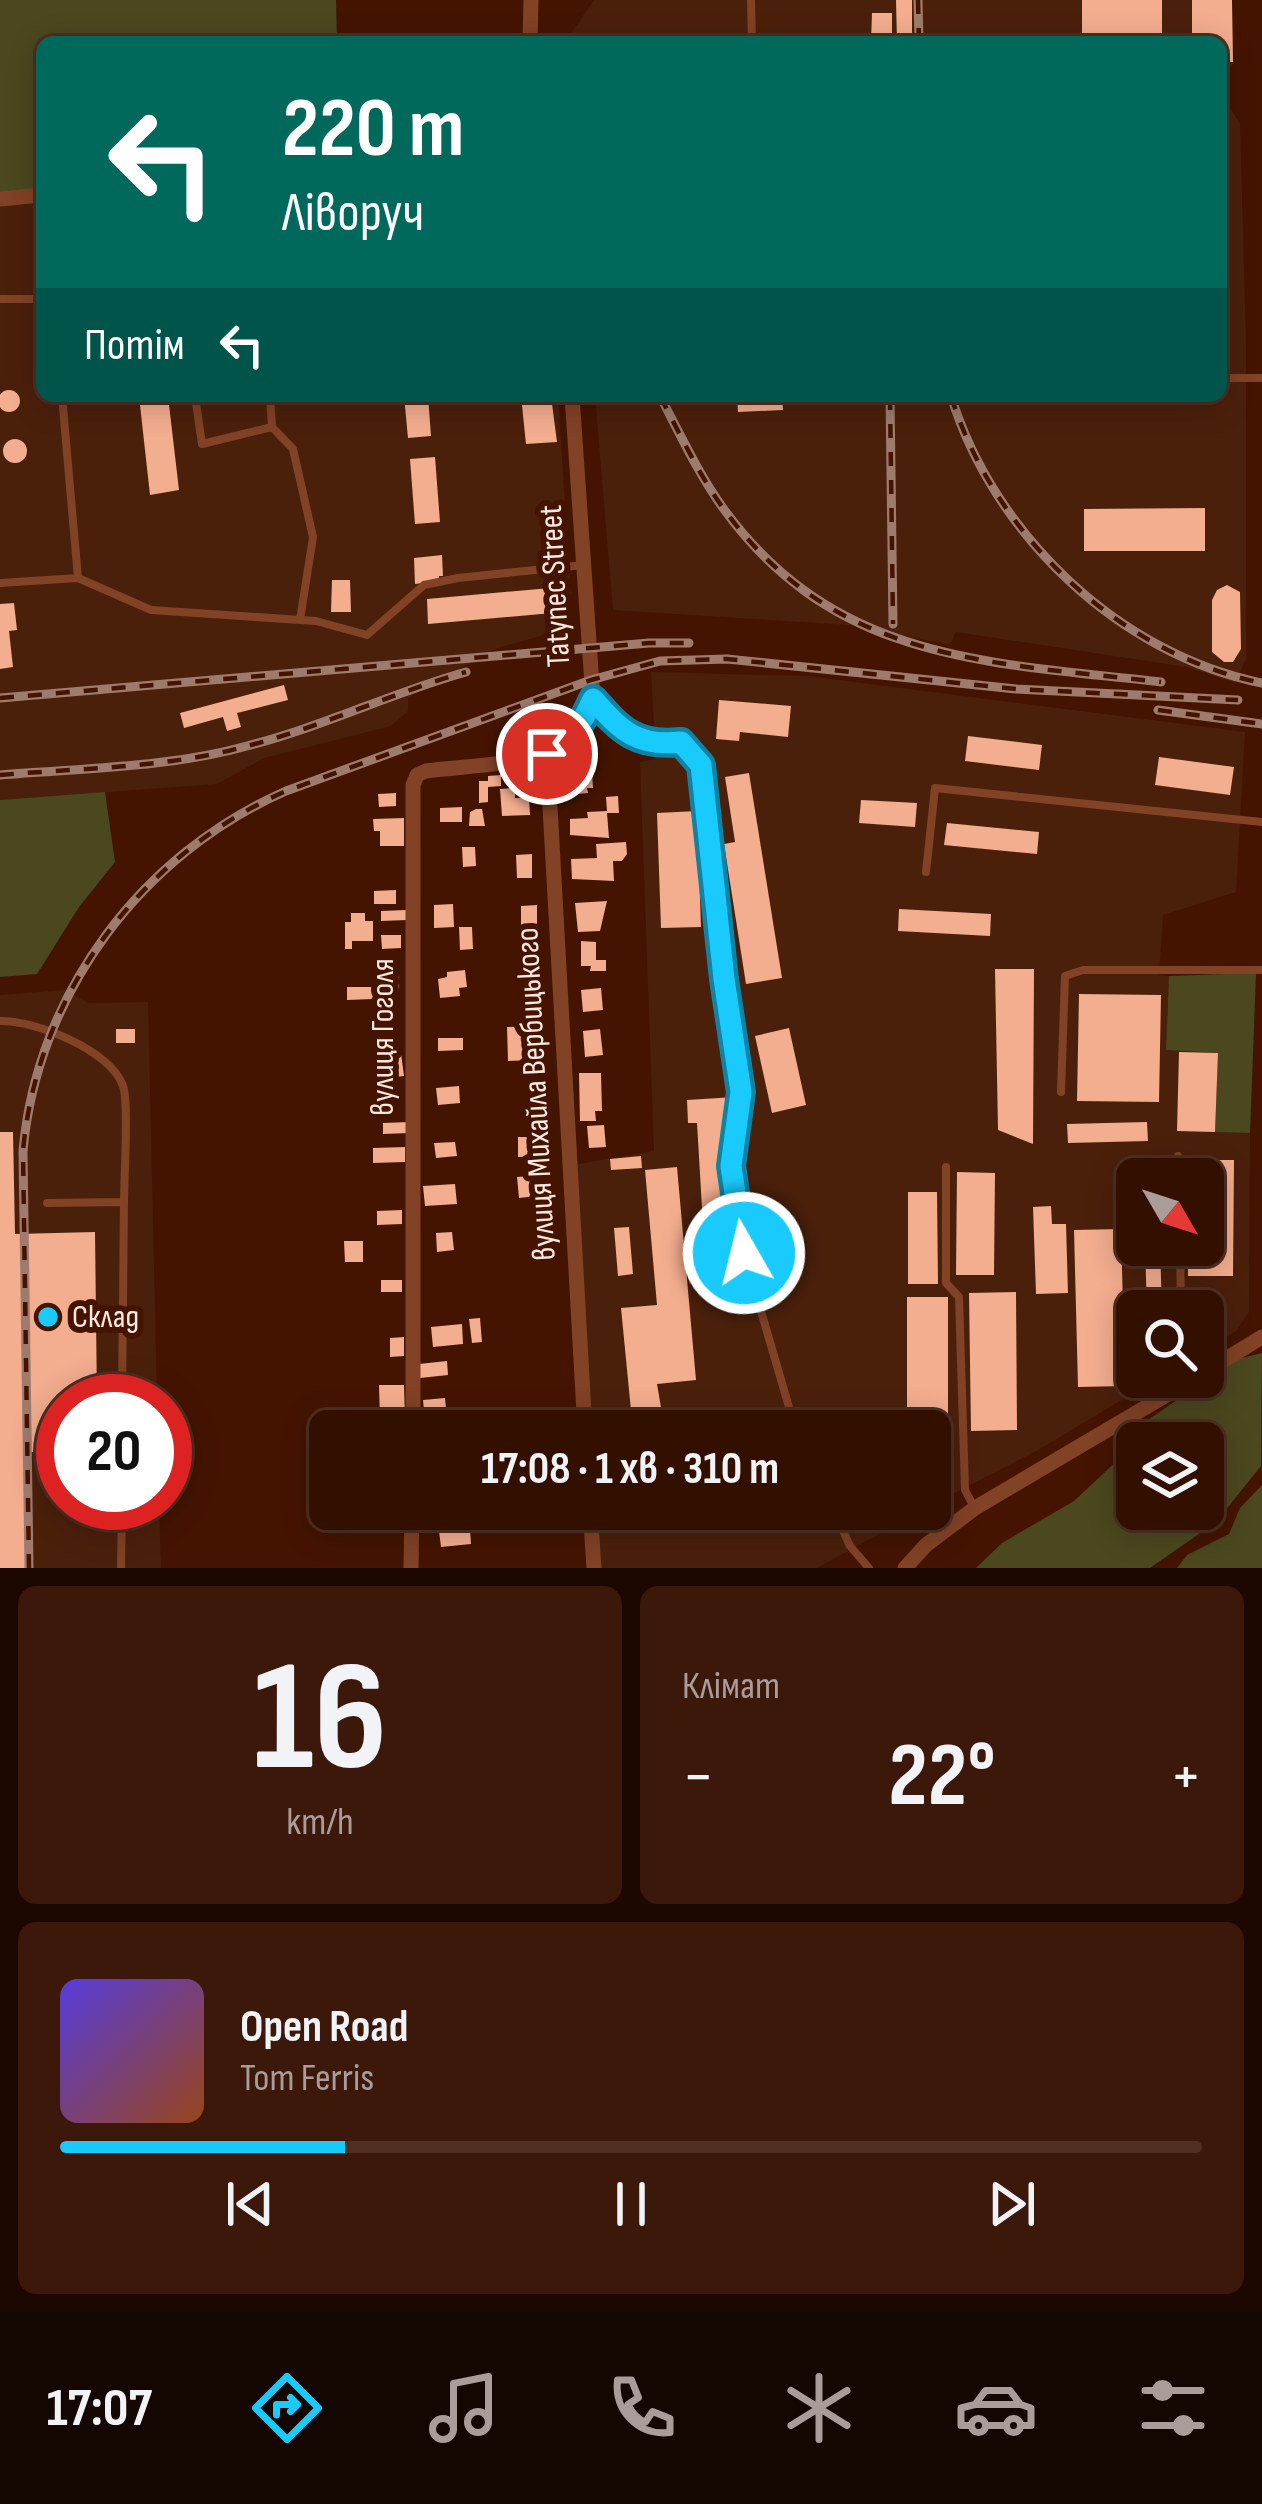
<!DOCTYPE html>
<html lang="uk">
<meta charset="utf-8">
<style>
body{margin:0;font-family:"Sofia Sans Condensed",sans-serif;background:#3b180a;color:#f1f3f6;height:100vh;display:flex;flex-direction:column;font-size:45px;white-space:nowrap}
*{box-sizing:border-box;margin:0}
p{font-size:39px;color:#a99c99}
.icon{flex:none;width:66px;height:66px;fill:none;stroke:currentColor;stroke-width:2;stroke-linecap:round;stroke-linejoin:round}
.map{position:relative;height:1568px;overflow:hidden}
.details{display:flex;flex-direction:column;gap:18px;padding:18px;background:#1c0800;flex:1}
.details>*{flex:none}
.top-card{position:absolute;left:36px;top:36px;width:1191px;height:366px;border-radius:18px;box-shadow:0 6px 30px #0003,0 0 0 3px #4e2f22;background:#00695c;color:#fff;overflow:hidden}
.needle{width:78px;rotate:129deg}
.fabs{position:absolute;left:1116px;top:1158px;display:grid;gap:24px}
.fabs a{display:grid;place-items:center;width:108px;height:108px;border-radius:18px;background:#330f00;box-shadow:0 6px 30px #0003,0 0 0 3px #4e2f22;font-size:60px}
.speed{position:absolute;left:36px;top:1374px;display:flex;gap:24px;font-size:60px;font-weight:700;text-align:center}
.speed>*{display:grid;place-content:center;width:156px;height:156px;border-radius:50%;background:#330f00;box-shadow:0 6px 30px #0003,0 0 0 3px #4e2f22;line-height:1}
.speed .limit{border:18px solid #d22;background:#fff;color:#111}
.pin{position:absolute;display:grid;place-items:center;width:102px;height:102px;color:#fff;margin:-51px;border:6px solid #fff;border-radius:50%;box-shadow:0 3px 12px #0007}
.me{position:absolute;width:132px;margin:-66px;rotate:352deg;stroke-linejoin:round;filter:drop-shadow(0 0 9px #0008)}
.turn{display:flex;align-items:center;gap:42px;height:252px;padding:0 48px;font-size:54px}
.turn .icon{width:156px;height:156px;stroke-width:2.5}
.turn b{display:block;font-size:84px;line-height:102px}
.then{display:flex;align-items:center;height:114px;padding:0 48px;background:#0003;gap:24px;font-size:45px}
.big{font-size:90px;font-weight:700;line-height:1.1}
.details .widget{flex:1;display:flex;flex-direction:column;justify-content:center;gap:18px;min-width:0;padding:0 42px;border-radius:18px;background:#3b180a}
.details .dial{align-items:center;gap:0}
.dial b{font-size:156px;line-height:1}
.song{display:flex;align-items:center;gap:36px}
.cover{width:144px;height:144px;border-radius:18px;background:linear-gradient(135deg,hsl(250 70% 55%),hsl(20 70% 35%))}
.played{height:12px;border-radius:6px;background:linear-gradient(90deg,#19cafc 25%,#4e2f22 25%)}
.keys{display:flex;justify-content:space-around;direction:ltr}
.heat{display:flex;justify-content:space-between;align-items:center;font-size:66px;direction:ltr}
.details .tiles{flex:1;display:grid;gap:18px;grid-template-columns:1fr 1fr}
.widget:last-child{grid-column:span 2}
.trip{position:absolute;left:309px;top:1410px;width:642px;height:120px;border-radius:18px;background:#330f00;box-shadow:0 6px 30px #0003,0 0 0 3px #4e2f22;font-weight:700;line-height:120px;text-align:center}
.dock{display:flex;height:192px;justify-content:space-around;align-items:center;background:#140600;color:#a99c99}
.dock .icon{width:84px;height:84px}
.dock .on{color:#19cafc}
.dock b{font-size:54px;color:#f1f3f6}
.map>svg:first-child{display:block}
.built{fill:#4b200b;fill-rule:evenodd}
.green{fill:#4b481f;fill-rule:evenodd}
.building{fill:#f3ad8f}
.lines{fill:none;stroke-linecap:round;stroke-linejoin:round}
.service{stroke:#814225;stroke-width:8}
.minor{stroke:#814225;stroke-width:15}
.rail-casing{stroke:#9e7b6d;stroke-width:9}
.rail{stroke:#441400;stroke-width:4.5;stroke-dasharray:14;stroke-linecap:butt}
.route-casing{stroke:#1083a4;stroke-width:30}
.route{stroke:#19cafc;stroke-width:21}
.poi-dot{fill:#19cafc;stroke:#441400;stroke-width:4.5}
.labels{text-anchor:middle;dominant-baseline:central;stroke-width:12;stroke-linejoin:round;paint-order:stroke}
.street-label{font-size:33px;fill:#fde9e1;stroke:#441400}
.poi-label{font-size:33px;fill:#fde9e1;stroke:#441400;text-anchor:start}
</style>
<div class="map">
<svg width="1262" height="1568" viewBox="0 0 1262 1568">
<rect width="100%" height="100%" fill="#441400"/>
<!-- built -->
<path class="built" d="M594 0H1232L1233 62 1221 83V42H565Z
M1221 95 1240 123 1246 344V659L1235 683 1187 667 956 632 950 645 850 625 613 610 595 396H1221Z
M0 195 42 199V396H558L573 627 497 648 408 698V711L391 726 264 758 217 784 0 800Z
M651 672 807 676 1245 732 1236 892 1163 915 1159 975 1169 976 1166 1050 1218 1053 1215 1132 1250 1133 1249 1312 1236 1331 1203 1351V1311H1137V1377H1160L1038 1450 930 1506V1431H585L568 1166 654 1151 640 762 656 759ZM1137 1179H1203V1245H1137Z
M65 990 88 1003 148 1002 157 1401H63V1503H159L161 1568H0V995Z
M590 1509H924L817 1568H594Z"/>
<!-- green -->
<path class="green" d="M0 0H336L337 42H42V196L0 200Z
M105 792 115 862 79 907 37 974 0 977V800Z
M1256 973 1250 1133 1215 1132 1218 1053 1166 1050 1169 976Z
M1262 1353 1261 1466 1216 1522 1150 1568H976L1002 1543 1074 1501 1120 1458 1117 1441 1237 1359ZM1137 1443H1203V1509H1137Z
M1262 1485V1568H1177L1187 1555 1229 1534 1240 1508Z"/>
<!-- building -->
<path class="building" d="M896 0H912V42H897Z
M1082 0H1162V42H1082Z
M1192 0H1232L1233 62H1221V42H1192Z
M872 13H892V42H871Z
M-2 401a11 11 0 1 1 22 0a11 11 0 1 1-22 0Z
M139 396H168L179 490 150 495Z
M404 396H428L431 436 408 438Z
M521 396H551L557 442 526 444Z
M737 396H782L783 410 738 412Z
M3 451a12 12 0 1 1 24 0a12 12 0 1 1-24 0Z
M435 457 440 522 415 524 410 459Z
M1205 508V551H1084V509Z
M442 555 443 576H439V581L415 584 414 558Z
M332 580H350L351 612H331Z
M1227 585 1240 592 1241 649 1233 662H1224L1212 652V600L1217 590Z
M562 587 564 612 428 624 427 599Z
M14 603 17 630 9 631 13 667 0 669V604Z
M284 685 288 700 237 713 241 727 227 731 223 717 184 728 180 713Z
M719 700 791 706 788 737 740 732 739 741 716 739Z
M968 736 1042 745 1039 770 965 761Z
M1159 757 1234 767 1230 795 1155 785Z
M592 773 593 788H587L588 793 566 795 565 775Z
M749 773 782 978 746 984 724 844 735 842 725 777Z
M501 775V786L488 787V802L479 803V781H488V776Z
M515 788V798H529L530 815 502 816 500 789Z
M396 793V806L379 807 378 794Z
M618 796 619 813H607L609 838 570 835V819L588 818 587 812 607 811 606 797Z
M861 800 917 803 915 827 859 823Z
M462 807V822H440V808Z
M476 809H482L485 826H469L470 812Z
M697 811 701 927 661 928 657 813Z
M404 818V846H380V831H374L373 819Z
M947 823 1039 832 1037 854 944 845Z
M626 842 627 854 622 861H613L614 881 572 879 571 859 597 858 596 844Z
M462 847H475L476 866 463 867Z
M532 854V878H517L516 855Z
M396 890V904H374V891Z
M607 901 600 931 578 932 575 903Z
M453 904 454 927 434 928V905Z
M537 905V925H521V906Z
M899 909 991 914 990 936 898 931Z
M406 910 407 920 381 921V911Z
M351 913H365V921H373V941H352V949H345V922H351Z
M459 927H472L473 949 460 950Z
M381 935H401V948L382 949Z
M581 941 596 942V960H606V971H590L591 966H581Z
M995 969H1034L1033 1144 998 1130Z
M387 970H398L399 991H388Z
M465 970 467 987 459 988 460 996 440 998 438 979 447 977V972Z
M347 987H373V999L347 1000Z
M601 988 603 1010 583 1012 581 990Z
M1079 994 1161 995 1159 1102 1077 1101Z
M534 1026V1060L508 1061 507 1027Z
M789 1028 806 1105 772 1113 755 1036Z
M116 1029H135V1043H116Z
M600 1029 603 1055 585 1057 583 1031Z
M438 1038H463V1050L438 1051Z
M391 1046 392 1054 401 1053 404 1076 377 1079 373 1048Z
M1179 1052 1218 1053 1215 1132 1177 1131Z
M579 1073H601L602 1111H595L596 1121H580Z
M529 1083H550L551 1100 529 1101Z
M459 1086 460 1103 438 1105 436 1088Z
M373 1093H397V1107L374 1108Z
M735 1097 736 1114 723 1115 731 1257 705 1259 697 1123H688L687 1100Z
M409 1122 410 1133 383 1134V1123Z
M1147 1122 1148 1141 1068 1143 1067 1124Z
M604 1125 606 1147 589 1148 587 1126Z
M0 1132H13L15 1234 95 1232 97 1401H63V1452H30L32 1568H0Z
M518 1137H546V1156L518 1157Z
M455 1142 457 1156 436 1158 434 1143Z
M405 1147V1162L373 1163V1148Z
M641 1156 642 1168 611 1170 610 1159Z
M1189 1160H1234L1233 1276H1188V1245H1203V1179H1189Z
M677 1167 696 1380 657 1384 665 1431H633L621 1308 657 1305 645 1170Z
M957 1172 995 1173 994 1275H956Z
M543 1175 545 1195 519 1198 517 1177Z
M455 1184 457 1204 425 1206 423 1186Z
M908 1192H937L938 1284H908Z
M1051 1206 1052 1224H1066L1068 1293 1036 1294 1033 1207Z
M402 1210V1224L377 1225V1211Z
M629 1227 633 1274 618 1276 614 1228Z
M1121 1229 1125 1386 1078 1387 1074 1230Z
M452 1232 454 1250 437 1252 436 1233Z
M344 1241H363V1262H345Z
M1145 1245H1160L1162 1311H1147Z
M381 1280H402V1292H381Z
M1016 1292 1017 1430 971 1431 969 1293Z
M907 1297H948V1459H930V1431H907Z
M480 1318 482 1342 472 1343 469 1319Z
M462 1324 463 1344 433 1347 431 1327Z
M404 1337V1356L390 1357V1338Z
M447 1361 448 1375 420 1378 419 1364Z
M379 1385H404L405 1419 380 1420Z
M445 1398 448 1429 426 1431 423 1400Z
M621 1509H668L669 1521 636 1524 635 1513 622 1515Z
M470 1528 471 1544 441 1547 439 1531Z"/>
<g class="lines">
<!-- service -->
<path class="service" d="M751 0 752 42
M0 299H42
M1221 378H1262
M195 396 202 444 272 427
M270 396 272 427 293 449 313 537 300 620
M78 578 151 610 316 621 367 635 424 585 458 578 584 565
M0 583 78 578 62 396
M594 700C621 732 638 747 681 742L701 765 724 979 741 1092 731 1165 744 1253 796 1431
M926 872 935 788 1262 822
M0 1021C34 1020 111 1050 123 1086 129 1101 124 1180 124 1202
M1061 1092 1065 976 1083 970H1262
M1178 1156V1179
M946 1167V1283L959 1297 965 1490 974 1507
M47 1203 124 1202 122 1401
M1180 1245 1181 1311
M833 1509 850 1546 869 1568
M121 1568 122 1503"/>
<!-- minor -->
<path class="minor" d="M530 42 531 0
M0 199 42 195
M547 754 585 1431
M1203 1373 1262 1337
M413 1431V785L417 775 426 771C462 766 532 765 560 746 577 735 586 717 593 699L572 396
M590 1509 594 1568
M411 1568 412 1509
M905 1568 926 1545 975 1508 1197 1377"/>
<!-- rail casing -->
<g class="rail-casing">
<path id="rail" d="M918 0 919 42
M660 396C680 434 698 473 723 508 835 663 989 662 1161 682
M890 396 893 624
M951 396C994 535 1119 654 1262 683
M0 698 649 643H689
M1158 710 1262 724
M0 775C82 768 168 768 247 746 322 727 391 693 466 672
M29 1568 23 1151C37 993 142 854 286 791L591 680 660 661 727 659 1016 689 1238 700"/>
</g>
<!-- rail -->
<use href="#rail" class="rail"/>
</g>
<g class="lines">
<!-- route casing -->
<g class="route-casing">
<path id="route" d="M547 754C571 740 582 724 593 699 621 731 637 747 681 742L701 765 724 979 741 1092 731 1166 744 1253"/>
</g>
<!-- route -->
<use href="#route" class="route"/>
</g>
<!-- markers -->
<circle class="poi-dot" cx="48" cy="1317" r="12"/>
<g class="labels">
<!-- street labels -->
<g class="street-label">
<text transform="translate(555 586) rotate(-93)">Tatynec Street</text>
<text transform="translate(383 1037) rotate(-90)">вулиця Гоголя</text>
<text transform="translate(536 1094) rotate(-93)">вулиця Михайла Вербицького</text>
</g>
<!-- poi labels -->
<g class="poi-label">
<text x="72" y="1317">Склад</text>
</g>
</g>
</svg>
<div class="fabs">
<a><svg class="needle" viewBox="-14 -14 28 28"><path d="M0-13l5 13h-10z" fill="#e53935"/><path d="M0 13l5-13h-10z" fill="#a99c99"/></svg></a>
<a><svg class="icon" aria-label="search" viewBox="0 0 24 24"><circle cx="10" cy="10" r="6"/><path d="M15 15l6 6"/></svg></a>
<a><svg class="icon" aria-label="layers" viewBox="0 0 24 24"><path d="M12 4l9 5-9 5-9-5zM3 14l9 5 9-5"/></svg></a>
</div>
<div class="speed"><div class="limit">20</div></div>
<div class="pin" style="left:547px;top:754px;background:#d93025"><svg class="icon" aria-label="arrive" viewBox="0 0 24 24"><path d="M6 21V4h12l-3 4 3 4H6"/></svg></div>
<svg class="me" style="left:744px;top:1253px" viewBox="-20 -20 40 40"><circle r="17" fill="#19cafc" stroke="#fff" stroke-width="3"/><path d="M0-11L8 9 0 5-8 9z" fill="#fff"/></svg>
<div class="trip">17:08 · 1 хв · 310 m</div>
<div class="top-card">
<div class="turn"><svg class="icon" aria-label="left" viewBox="0 0 24 24"><path d="M17 20v-9H6M10 6l-5 5 5 5"/></svg><div><b>220 m</b>Ліворуч</div></div>
<div class="then">Потім<svg class="icon" aria-label="left" viewBox="0 0 24 24"><path d="M17 20v-9H6M10 6l-5 5 5 5"/></svg></div>
</div>
</div>
<section class="details">
<div class="tiles">
<div class="widget dial"><b>16</b><p>km/h</p></div>
<div class="widget"><p>Клімат</p>
<div class="heat"><a>−</a><b class="big">22°</b><a>+</a></div>
</div>
<div class="widget">
<div class="song"><i class="cover"></i><div><b>Open Road</b><p>Tom Ferris</p></div></div>
<div class="played"></div>
<div class="keys"><svg class="icon" aria-label="previous" viewBox="0 0 24 24"><path d="M18 5L8 12l10 7zM5 5v14"/></svg><svg class="icon" aria-label="pause" viewBox="0 0 24 24"><path d="M8 5v14M16 5v14"/></svg><svg class="icon" aria-label="next" viewBox="0 0 24 24"><path d="M6 5l10 7-10 7zM19 5v14"/></svg></div>
</div>
</div>
</section>
<nav class="dock">
<b>17:07</b>
<svg class="icon on" aria-label="directions" viewBox="0 0 24 24"><path d="M12 3l9 9-9 9-9-9zM9 14v-3h6M13 9l2 2-2 2"/></svg>
<svg class="icon" aria-label="music" viewBox="0 0 24 24"><path d="M9 18V5l10-2v13"/><circle cx="6" cy="18" r="3"/><circle cx="16" cy="16" r="3"/></svg>
<svg class="icon" aria-label="phone" viewBox="0 0 24 24"><path d="M5 4h4l2 5-3 2q2 4 5 5l2-3 5 2v4C11 20 4 13 5 4z"/></svg>
<svg class="icon" aria-label="climate" viewBox="0 0 24 24"><path d="M12 3v18M4 7l16 10M4 17L20 7"/></svg>
<svg class="icon" aria-label="car" viewBox="0 0 24 24"><path d="M5 17H2v-5l4-1 3-4h7l3 4 3 1v5h-3M9 17h6M6 11h13"/><circle cx="7" cy="17" r="2"/><circle cx="17" cy="17" r="2"/></svg>
<svg class="icon" aria-label="filters" viewBox="0 0 24 24"><path d="M4 7h16M4 17h16"/><circle cx="9" cy="7" r="2"/><circle cx="15" cy="17" r="2"/></svg>
</nav>
